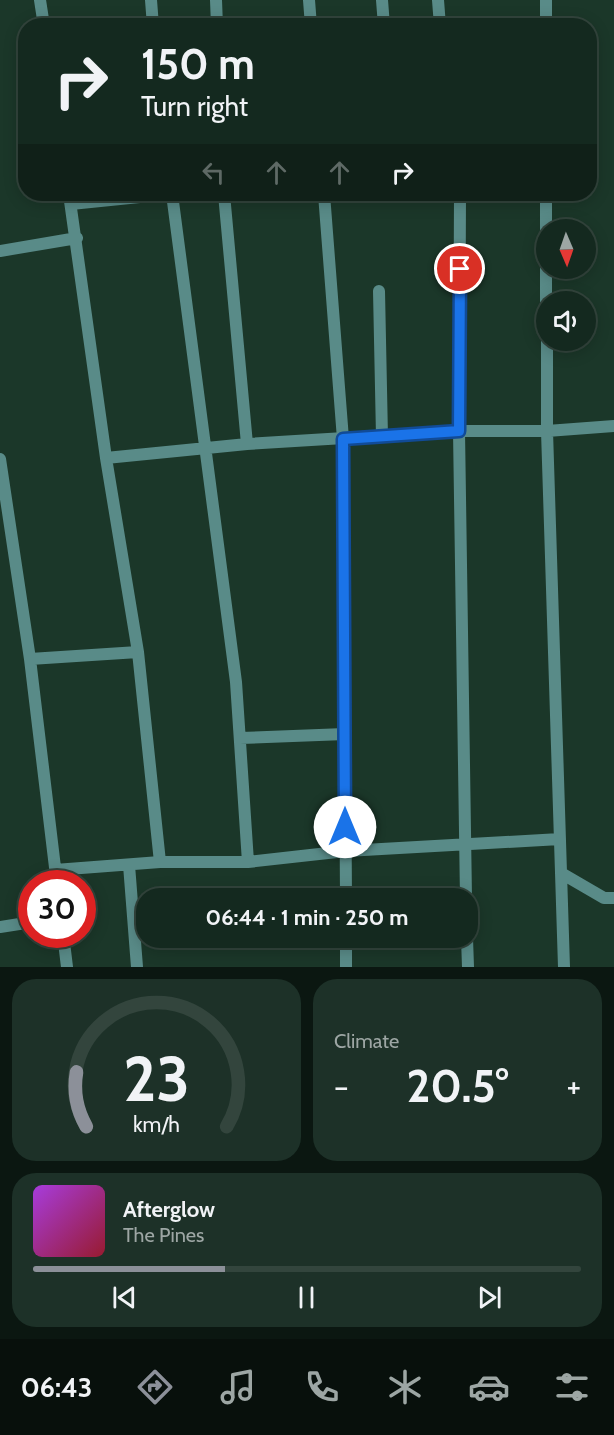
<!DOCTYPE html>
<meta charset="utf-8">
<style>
body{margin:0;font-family:Cabin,sans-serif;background:#1d3128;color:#f1f3f6;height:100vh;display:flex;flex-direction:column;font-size:22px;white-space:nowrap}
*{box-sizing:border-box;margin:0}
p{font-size:20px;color:#9da6a4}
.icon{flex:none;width:33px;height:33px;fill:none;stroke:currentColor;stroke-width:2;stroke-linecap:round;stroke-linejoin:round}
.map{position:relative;height:967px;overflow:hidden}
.sheet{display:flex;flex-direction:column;gap:12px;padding:12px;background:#0b1711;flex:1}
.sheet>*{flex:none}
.guide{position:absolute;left:18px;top:18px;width:579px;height:183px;border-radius:24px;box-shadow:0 3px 15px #0003,0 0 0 2px #33453d;background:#14291f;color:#f1f3f6;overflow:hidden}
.needle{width:39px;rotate:178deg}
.buttons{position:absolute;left:536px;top:219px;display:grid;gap:12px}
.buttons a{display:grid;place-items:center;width:60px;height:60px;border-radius:50%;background:#14291f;box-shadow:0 3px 15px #0003,0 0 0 2px #33453d;font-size:30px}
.speed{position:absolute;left:18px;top:870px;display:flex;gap:12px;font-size:30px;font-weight:700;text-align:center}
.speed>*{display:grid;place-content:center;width:78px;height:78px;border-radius:50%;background:#14291f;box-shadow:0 3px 15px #0003,0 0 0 2px #33453d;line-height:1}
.speed .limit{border:9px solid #d22;background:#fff;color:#111}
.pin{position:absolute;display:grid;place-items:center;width:51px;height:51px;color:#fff;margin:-26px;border:3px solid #fff;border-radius:50%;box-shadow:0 2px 6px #0007}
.me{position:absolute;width:66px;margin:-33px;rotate:0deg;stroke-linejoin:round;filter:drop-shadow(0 0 4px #0008)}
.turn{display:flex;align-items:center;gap:21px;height:126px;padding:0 24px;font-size:27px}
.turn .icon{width:78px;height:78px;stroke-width:2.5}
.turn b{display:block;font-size:42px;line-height:51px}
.lanes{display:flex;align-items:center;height:57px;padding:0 24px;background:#0003;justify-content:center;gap:30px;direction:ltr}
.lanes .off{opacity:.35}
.big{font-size:45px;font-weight:700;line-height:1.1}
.sheet .card{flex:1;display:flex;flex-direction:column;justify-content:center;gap:9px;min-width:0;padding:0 21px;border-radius:24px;background:#1d3128}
.sheet .dial{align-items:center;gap:0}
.dial svg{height:156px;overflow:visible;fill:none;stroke:#33453d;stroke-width:7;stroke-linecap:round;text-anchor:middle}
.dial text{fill:#f1f3f6;stroke:none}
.song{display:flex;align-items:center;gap:18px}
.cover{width:72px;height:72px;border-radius:9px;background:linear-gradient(135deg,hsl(280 70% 55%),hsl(350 70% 35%))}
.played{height:6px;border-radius:3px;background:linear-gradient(90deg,#8c9099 35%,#33453d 35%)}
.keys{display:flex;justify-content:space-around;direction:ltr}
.heat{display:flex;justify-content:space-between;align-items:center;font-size:33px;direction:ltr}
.sheet .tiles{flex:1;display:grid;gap:12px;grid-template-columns:1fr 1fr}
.card:last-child{grid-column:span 2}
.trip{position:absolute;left:136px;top:888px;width:342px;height:60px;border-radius:24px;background:#14291f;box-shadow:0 3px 15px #0003,0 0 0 2px #33453d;font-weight:700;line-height:60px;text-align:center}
.tabs{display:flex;height:96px;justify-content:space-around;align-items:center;background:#08100c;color:#9da6a4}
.tabs .icon{width:42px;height:42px}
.tabs .current{color:#8c9099}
.tabs b{font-size:27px;color:#f1f3f6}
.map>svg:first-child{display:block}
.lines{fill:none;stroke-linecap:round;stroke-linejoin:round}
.street{stroke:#598b88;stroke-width:12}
.route-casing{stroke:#114b97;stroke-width:15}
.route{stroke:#1a73e8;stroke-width:10}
</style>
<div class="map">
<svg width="614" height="967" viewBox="0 0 614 967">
<rect width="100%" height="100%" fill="#1b3729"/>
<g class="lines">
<!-- street -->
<path class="street" d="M40 0 44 26
M151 0 153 26
M216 0 217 26
M309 0 311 26
M382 0 384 26
M438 0 440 26
M546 0V26
M69 194 106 458 247 444 459 431H547L614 426
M172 194 236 682 248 862
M224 194 247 444
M324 194 343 439 346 898
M460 194 459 431 466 898
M546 194V230
M71 204 169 194
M0 251 77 238
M546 268V302
M379 291 382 437
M547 340V431L564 967
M106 458 138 652 160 862
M0 459 30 659 57 884
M30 659 138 652
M240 738 345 734
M129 865 137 967
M55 870 160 862H248L346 851 560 839
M561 873 604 898H614
M0 927 32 922
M63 934 67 967
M346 938V967
M467 938 468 967"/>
</g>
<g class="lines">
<!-- route casing -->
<g class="route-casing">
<path id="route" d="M345 827 343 439 459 431 460 269"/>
</g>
<!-- route -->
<use href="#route" class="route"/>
</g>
</svg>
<div class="buttons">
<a><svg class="needle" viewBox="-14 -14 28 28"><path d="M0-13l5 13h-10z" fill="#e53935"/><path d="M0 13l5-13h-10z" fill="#9da6a4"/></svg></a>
<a><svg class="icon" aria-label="sound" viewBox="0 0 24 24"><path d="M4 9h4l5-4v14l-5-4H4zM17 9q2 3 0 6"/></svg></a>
</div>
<div class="speed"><div class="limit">30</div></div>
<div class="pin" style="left:460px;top:269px;background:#d93025"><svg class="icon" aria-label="arrive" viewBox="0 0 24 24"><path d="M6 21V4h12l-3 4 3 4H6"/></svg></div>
<svg class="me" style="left:345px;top:827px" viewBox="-20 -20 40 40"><circle r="19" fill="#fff"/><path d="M0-13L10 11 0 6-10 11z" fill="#1a73e8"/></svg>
<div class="trip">06:44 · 1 min · 250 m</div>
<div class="guide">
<div class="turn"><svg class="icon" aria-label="right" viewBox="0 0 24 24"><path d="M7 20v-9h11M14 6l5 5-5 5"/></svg><div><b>150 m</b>Turn right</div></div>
<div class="lanes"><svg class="icon off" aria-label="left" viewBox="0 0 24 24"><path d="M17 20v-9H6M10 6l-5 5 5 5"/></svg><svg class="icon off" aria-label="ahead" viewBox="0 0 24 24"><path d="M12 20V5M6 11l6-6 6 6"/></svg><svg class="icon off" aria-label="ahead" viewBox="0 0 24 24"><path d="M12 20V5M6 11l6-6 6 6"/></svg><svg class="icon" aria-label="right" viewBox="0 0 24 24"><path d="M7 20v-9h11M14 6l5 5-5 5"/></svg></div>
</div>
</div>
<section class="sheet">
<div class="tiles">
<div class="card dial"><svg viewBox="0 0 100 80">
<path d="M14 69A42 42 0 1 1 86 69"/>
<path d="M14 69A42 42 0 0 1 9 41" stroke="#8c9099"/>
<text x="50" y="56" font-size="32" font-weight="700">23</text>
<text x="50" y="72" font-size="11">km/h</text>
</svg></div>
<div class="card"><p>Climate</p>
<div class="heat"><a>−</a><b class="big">20.5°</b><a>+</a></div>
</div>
<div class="card">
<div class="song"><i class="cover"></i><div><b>Afterglow</b><p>The Pines</p></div></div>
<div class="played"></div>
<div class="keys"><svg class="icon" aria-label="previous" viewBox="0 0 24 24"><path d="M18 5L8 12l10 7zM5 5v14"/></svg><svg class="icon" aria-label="pause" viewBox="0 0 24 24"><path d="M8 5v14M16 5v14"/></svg><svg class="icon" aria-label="next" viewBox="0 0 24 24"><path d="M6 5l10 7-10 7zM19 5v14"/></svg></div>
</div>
</div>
</section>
<nav class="tabs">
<b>06:43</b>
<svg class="icon current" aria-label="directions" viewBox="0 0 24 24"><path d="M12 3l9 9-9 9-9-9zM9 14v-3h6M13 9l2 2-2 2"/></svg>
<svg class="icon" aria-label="music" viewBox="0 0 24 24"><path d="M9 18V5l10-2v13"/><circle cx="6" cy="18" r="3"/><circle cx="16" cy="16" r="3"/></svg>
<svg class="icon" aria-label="phone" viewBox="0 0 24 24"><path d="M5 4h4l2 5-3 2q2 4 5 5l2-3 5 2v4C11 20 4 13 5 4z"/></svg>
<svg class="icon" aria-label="climate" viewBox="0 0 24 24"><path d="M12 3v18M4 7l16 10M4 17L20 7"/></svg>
<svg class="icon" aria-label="car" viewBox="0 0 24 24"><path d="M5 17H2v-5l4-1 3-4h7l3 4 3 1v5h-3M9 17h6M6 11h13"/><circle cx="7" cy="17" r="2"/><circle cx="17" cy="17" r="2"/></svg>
<svg class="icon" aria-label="filters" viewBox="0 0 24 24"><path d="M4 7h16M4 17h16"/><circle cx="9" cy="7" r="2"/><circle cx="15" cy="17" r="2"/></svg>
</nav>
